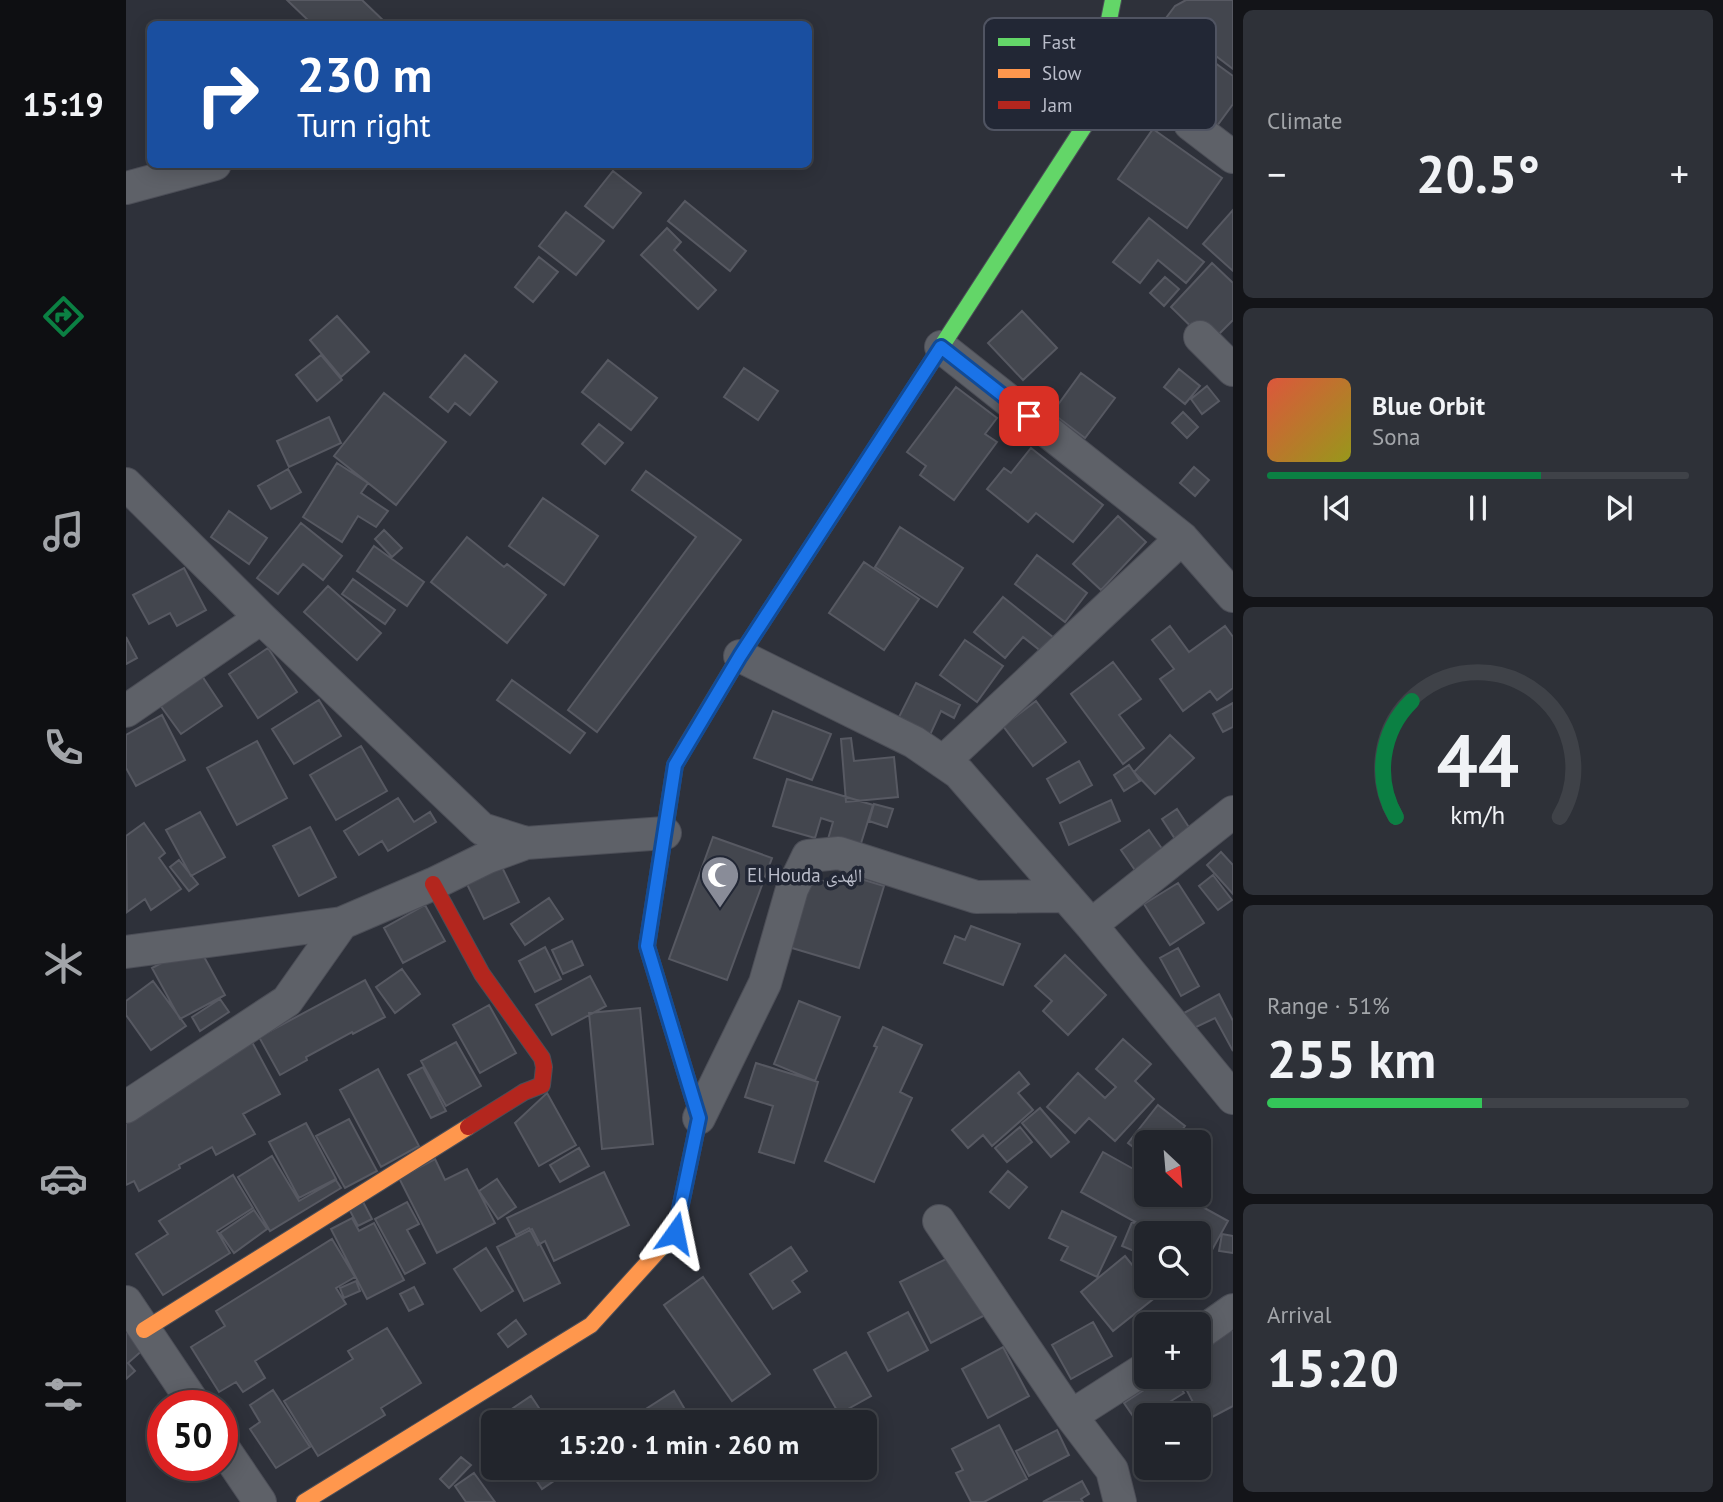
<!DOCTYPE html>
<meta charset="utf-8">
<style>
body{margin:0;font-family:"PT Sans","Noto Naskh Arabic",sans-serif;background:#2e3138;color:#f1f3f6;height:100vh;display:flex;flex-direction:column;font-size:26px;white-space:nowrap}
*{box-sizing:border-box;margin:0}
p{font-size:23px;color:#a2a5a9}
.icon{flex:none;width:38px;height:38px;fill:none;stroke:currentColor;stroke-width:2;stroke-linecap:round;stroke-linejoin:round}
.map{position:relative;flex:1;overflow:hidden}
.side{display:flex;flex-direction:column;gap:10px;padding:10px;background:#131418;width:490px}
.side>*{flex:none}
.banner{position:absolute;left:21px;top:21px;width:665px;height:147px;border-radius:10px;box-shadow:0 4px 18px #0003,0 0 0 2px #3f4248;background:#1a4fa0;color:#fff;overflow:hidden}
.needle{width:46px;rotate:154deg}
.tools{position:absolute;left:1008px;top:1130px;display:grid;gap:14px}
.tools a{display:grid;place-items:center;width:77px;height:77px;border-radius:10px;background:#22252c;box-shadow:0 4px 18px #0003,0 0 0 2px #3f4248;font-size:35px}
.speed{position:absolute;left:21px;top:1390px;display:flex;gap:14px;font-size:35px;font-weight:700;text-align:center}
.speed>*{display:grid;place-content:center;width:91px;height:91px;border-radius:50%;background:#22252c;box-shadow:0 4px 18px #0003,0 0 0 2px #3f4248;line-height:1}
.speed .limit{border:10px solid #d22;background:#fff;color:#111}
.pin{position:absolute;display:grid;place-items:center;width:60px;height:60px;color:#fff;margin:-30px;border-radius:14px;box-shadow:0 4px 10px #0006}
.me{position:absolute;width:77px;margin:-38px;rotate:12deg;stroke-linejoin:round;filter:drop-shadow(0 0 5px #0008)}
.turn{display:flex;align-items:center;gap:24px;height:147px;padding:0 35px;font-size:32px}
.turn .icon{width:91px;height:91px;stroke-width:2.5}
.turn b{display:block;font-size:49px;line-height:60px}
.big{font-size:52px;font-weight:800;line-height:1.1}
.side .widget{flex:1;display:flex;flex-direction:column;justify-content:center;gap:10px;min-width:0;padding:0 24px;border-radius:10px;background:#2e3138}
.side .dial{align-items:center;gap:0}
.dial svg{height:182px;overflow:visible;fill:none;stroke:#3f4248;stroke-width:7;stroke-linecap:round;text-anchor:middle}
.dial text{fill:#f1f3f6;stroke:none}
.song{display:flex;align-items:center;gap:21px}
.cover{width:84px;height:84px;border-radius:10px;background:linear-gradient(135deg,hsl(10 70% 55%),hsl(60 70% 35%))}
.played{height:7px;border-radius:4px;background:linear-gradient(90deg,#0b8043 65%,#3f4248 65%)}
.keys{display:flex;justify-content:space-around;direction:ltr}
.heat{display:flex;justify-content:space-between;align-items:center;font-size:38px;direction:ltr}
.charge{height:10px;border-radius:5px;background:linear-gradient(90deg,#34c759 51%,#3f4248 0)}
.trip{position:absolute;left:355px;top:1410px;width:396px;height:70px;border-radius:10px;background:#22252c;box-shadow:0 4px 18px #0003,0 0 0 2px #3f4248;font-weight:800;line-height:70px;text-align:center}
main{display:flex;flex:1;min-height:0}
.dock{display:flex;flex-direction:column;width:126px;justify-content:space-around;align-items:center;background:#0e0f12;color:#a2a5a9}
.dock .icon{width:49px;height:49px}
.dock .current{color:#0b8043}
.dock b{font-size:32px;color:#f1f3f6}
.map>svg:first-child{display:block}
.building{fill:#43464e;stroke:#575962;stroke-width:2}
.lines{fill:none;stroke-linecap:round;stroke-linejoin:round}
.street-casing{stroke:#4c4e57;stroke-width:34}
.fast-casing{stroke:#4c4e57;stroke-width:18}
.slow-casing{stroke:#4c4e57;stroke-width:18}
.jam-casing{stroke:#4c4e57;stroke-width:18}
.street{stroke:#5e6168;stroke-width:32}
.fast{stroke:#63d668;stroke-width:16}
.slow{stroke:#ff974d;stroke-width:16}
.jam{stroke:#b3261e;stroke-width:16}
.route-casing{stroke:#114b97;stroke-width:18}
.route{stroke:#1a73e8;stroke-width:12}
.labels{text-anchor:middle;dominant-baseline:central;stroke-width:7;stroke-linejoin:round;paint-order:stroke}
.poi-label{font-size:19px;fill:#babdca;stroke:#222735;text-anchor:start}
.key{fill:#222735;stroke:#505462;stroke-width:2}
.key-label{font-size:19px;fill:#babdca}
</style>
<main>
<nav class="dock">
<b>15:19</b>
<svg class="icon current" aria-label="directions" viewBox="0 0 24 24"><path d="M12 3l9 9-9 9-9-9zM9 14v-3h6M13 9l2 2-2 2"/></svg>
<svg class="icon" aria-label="music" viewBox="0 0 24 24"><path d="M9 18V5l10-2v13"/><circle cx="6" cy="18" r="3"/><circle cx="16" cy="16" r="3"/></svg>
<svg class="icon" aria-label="phone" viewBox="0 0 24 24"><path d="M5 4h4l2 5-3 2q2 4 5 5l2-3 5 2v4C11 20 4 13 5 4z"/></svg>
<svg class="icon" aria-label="climate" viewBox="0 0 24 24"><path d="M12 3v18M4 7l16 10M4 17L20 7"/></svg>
<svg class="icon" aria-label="car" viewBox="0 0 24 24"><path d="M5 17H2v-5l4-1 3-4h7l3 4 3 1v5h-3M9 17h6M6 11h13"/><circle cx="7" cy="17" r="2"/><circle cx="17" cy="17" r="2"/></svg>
<svg class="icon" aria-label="filters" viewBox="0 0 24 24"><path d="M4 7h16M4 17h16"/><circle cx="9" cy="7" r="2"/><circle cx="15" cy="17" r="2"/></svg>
</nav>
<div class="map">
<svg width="1107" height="1502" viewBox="0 0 1107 1502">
<rect width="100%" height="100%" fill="#2e313a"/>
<!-- building -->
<path class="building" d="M161 0H236L261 24H186Z
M1060 0H1107V69L1040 18 1049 6Z
M1063 44 1107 76V104L1085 134 1028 92Z
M1027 129 1096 178 1061 228 992 179Z
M487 171 515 193 487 228 459 206Z
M559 201 620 251 604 271 542 221Z
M1107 210V271L1077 244Z
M440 212 478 241 450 275 413 246Z
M1023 218 1078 262 1060 283 1032 260 1014 283 987 262Z
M541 228 555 242 548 250 590 290 572 309 515 255Z
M413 257 432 272 407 302 389 287Z
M1086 263 1107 283V320L1083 344 1045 307Z
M1039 277 1053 289 1038 306 1024 293Z
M896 311 931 348 897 380 862 343Z
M211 316 243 352 215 377 184 340Z
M195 355 216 380 191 401 170 375Z
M339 355 371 382 344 415 329 403 322 412 304 397Z
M482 360 531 398 505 430 456 392Z
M618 368 652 391 632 420 598 397Z
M1053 369 1074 386 1059 404 1038 387Z
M955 373 989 398 959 438 926 413Z
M1081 386 1093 401 1076 414 1065 399Z
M830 387 871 418 859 434 871 442 828 500 794 475 800 466 781 452Z
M258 393 320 442 270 505 208 456Z
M1057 412 1072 427 1061 438 1046 423Z
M203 417 215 443 163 467 151 441Z
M473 424 497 443 479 464 456 444Z
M905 448 977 505 947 542 910 513 902 522 861 489 878 468 885 473Z
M211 463 242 483 235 493 262 511 250 527 232 516 216 542 177 517Z
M1068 467 1083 480 1069 496 1054 483Z
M162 469 175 492 145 509 132 486Z
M520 471 615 540 471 732 442 710 570 537 506 490Z
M417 498 472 536 438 585 383 546Z
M103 511 141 538 123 564 85 537Z
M992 516 1020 542 975 590 947 564Z
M175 523 216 556 197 580 177 564 152 594 131 578Z
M774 527 837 568 811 607 749 567Z
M258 530 276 548 266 557 249 539Z
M341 537 378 567 381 564 420 595 381 643 305 582Z
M248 546 298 582 281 606 231 571Z
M911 555 961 593 939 622 889 584Z
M738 562 793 599 758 650 703 613Z
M58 568 80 610 51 626 44 613 23 624 7 595Z
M227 579 269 610 259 624 216 594Z
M202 586 255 633 231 660 178 612Z
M877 597 933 642 921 656 897 637 879 658 848 632Z
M1044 626 1063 652 1099 626 1107 637V688L1091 700 1084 691 1057 711 1034 679 1048 669 1026 640Z
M0 637 11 658 0 664Z
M839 640 877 666 851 702 814 675Z
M142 648 171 692 132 718 103 674Z
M987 662 1015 699 993 715 1018 748 997 764 945 694Z
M76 676 96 706 55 734 34 705Z
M386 680 459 733 444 753 371 700Z
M790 683 834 705 828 718 815 711 804 735 772 719Z
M193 700 215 736 168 764 146 729Z
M910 701 940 742 907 766 877 726Z
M1107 703V727L1097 732 1087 714Z
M647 711 705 734 686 780 628 758Z
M36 715 59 760 10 786 0 768V735Z
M1044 735 1068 758 1029 794 1008 772Z
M725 738 728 761 768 757 772 797 720 802 715 739Z
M131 741 161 798 111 825 81 768Z
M235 746 261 791 210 820 184 775Z
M953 761 966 785 934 803 921 779Z
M1003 765 1014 781 998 791 988 775Z
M661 779 747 805 731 856 700 846 707 822 695 818 689 838 647 826Z
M272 798 288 822 304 812 310 822 262 851 256 841 233 855 218 831Z
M985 800 994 821 943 845 934 823Z
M748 804 767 809 761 827 743 821Z
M1051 809 1066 832 1051 842 1036 819Z
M74 812 99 857 65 876 40 830Z
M18 823 39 853 33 858 55 889 25 910 19 899 1 912 0 836Z
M184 827 210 877 173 896 147 846Z
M1023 830 1039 853 1011 873 995 850Z
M587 837 646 858 601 980 543 959Z
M1095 852 1107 865V894L1081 865Z
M372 859 393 902 358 919 337 876Z
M53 860 72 884 63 891 44 867Z
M715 873 758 886 733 968 656 945 677 875 711 885Z
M1087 875 1106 900 1092 910 1073 886Z
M1052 883 1078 923 1044 945 1018 904Z
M423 898 437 919 399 945 385 924Z
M299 905 319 941 277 963 258 928Z
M845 926 894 944 877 985 818 963 829 936 839 940Z
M446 941 457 965 437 974 426 950Z
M71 944 99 995 54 1019 26 968Z
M419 947 435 979 409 992 393 961Z
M1052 948 1073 986 1055 996 1034 958Z
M939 955 980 995 942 1035 917 1011 926 1001 909 986Z
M276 969 294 994 269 1013 250 987Z
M464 976 480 1006 426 1035 410 1005Z
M239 980 259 1017 227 1034 226 1032 180 1057 181 1060 154 1075 133 1037Z
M27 981 60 1026 25 1050 0 1015V1001Z
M1093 994 1107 1021V1051L1089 1018 1066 1029 1058 1013Z
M94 999 103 1012 74 1031 66 1017Z
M673 1001 714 1017 689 1081 648 1064Z
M363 1005 390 1053 354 1073 327 1025Z
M514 1008 527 1144 476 1149 463 1013Z
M757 1027 796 1045 774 1092 786 1098 748 1182 699 1161 751 1047 748 1046Z
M997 1039 1025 1064 1009 1081 1028 1099 989 1141 963 1118 949 1133 921 1107 952 1073 979 1098 990 1087 970 1069Z
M126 1042 154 1094 117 1114 129 1134 90 1155 86 1147 53 1165 54 1168 13 1191 8 1181 0 1185V1122Z
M330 1042 355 1086 320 1106 295 1061Z
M630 1063 692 1082 668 1163 633 1152 647 1106 619 1097Z
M297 1067 320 1111 305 1118 282 1075Z
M252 1069 293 1146 255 1167 214 1090Z
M893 1072 903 1084 892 1093 907 1110 866 1146 857 1135 842 1148 826 1130Z
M421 1093 450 1145 413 1166 389 1123Z
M1032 1105 1059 1126 1046 1143H1020V1157L1002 1143Z
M914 1108 943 1142 925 1157 896 1123Z
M223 1119 251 1171 219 1188 190 1136Z
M180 1123 210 1179 173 1198 143 1142Z
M894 1127 906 1142 881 1162 869 1148Z
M453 1148 463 1166 434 1182 424 1165Z
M977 1152 1020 1176V1195H1055L1102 1221 1080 1261 1073 1257V1234H1031L955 1192Z
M146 1156 173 1201 210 1180 215 1188 144 1231 112 1177Z
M309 1159 319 1180 341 1169 369 1223 311 1253 273 1178Z
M882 1171 901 1187 883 1208 864 1192Z
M478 1172 503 1225 428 1261 419 1241 412 1245 403 1228 390 1235 381 1218Z
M107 1175 127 1208 91 1231 104 1253 37 1295 10 1254 42 1234 33 1221Z
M371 1179 390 1207 372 1219 353 1191Z
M236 1200 246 1219 232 1226 222 1207Z
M281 1202 293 1224 281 1230 299 1263 279 1274 249 1219Z
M128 1210 141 1229 108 1253 94 1233Z
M936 1211 990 1237 971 1277 935 1260 942 1247 923 1238Z
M226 1218 233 1231 248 1223 278 1280 241 1299 205 1229Z
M1006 1222 1034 1234H1020V1256L996 1246Z
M406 1229 434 1283 398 1301 371 1247Z
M1096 1234 1107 1236V1253L1093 1251Z
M206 1239 229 1277 210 1288 220 1304 129 1361 139 1378 117 1392 110 1382 93 1392 65 1347 99 1326 90 1311Z
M665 1247 681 1271 666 1281 674 1292 647 1309 624 1274Z
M360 1248 387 1291 355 1311 328 1269Z
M828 1255 859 1315 805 1343 774 1282Z
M999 1256 1020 1282V1286H1023L1031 1296 987 1331 955 1292Z
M577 1277 644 1374 606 1401 538 1305Z
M230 1281 234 1291 218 1298 214 1288Z
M288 1287 297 1304 283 1311 274 1294Z
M782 1312 802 1350 762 1371 742 1333Z
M390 1320 400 1334 382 1347 372 1334Z
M967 1322 986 1356 945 1379 926 1345Z
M1107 1324V1406L1077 1422 1054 1377H1073V1342Z
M0 1327 19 1348 2 1363 9 1371 0 1379Z
M261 1328 295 1383 255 1408 259 1415 192 1456 158 1401 227 1359 222 1351Z
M877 1347 903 1396 862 1418 836 1369Z
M720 1352 745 1396 713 1414 688 1370Z
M1038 1377H1048L1058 1393 1011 1422 998 1403Z
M147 1390 184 1447 150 1468 124 1429 134 1422 124 1405Z
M548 1391 567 1423H498Z
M405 1396 423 1423H372L369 1420Z
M873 1425 901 1479 858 1502H845L830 1473 837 1470 826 1449Z
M931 1430 943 1455 903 1476 890 1451Z
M335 1457 345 1465 323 1488 314 1479Z
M402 1468H447L416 1489Z
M348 1473 369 1502H340L329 1486Z
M956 1481 963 1494 955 1499 957 1502H917Z"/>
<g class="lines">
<!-- street casing -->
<g class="street-casing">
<path id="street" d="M1064 124 1107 157
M0 188 89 164
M1074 337 1107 370
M815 347 1056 538 1107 596
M0 484 135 618 356 829 400 843
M614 656 788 742 833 773 965 925 1107 1098
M0 711 135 618
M817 762 1056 538
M965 925 1107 812
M0 952 216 923 307 884 362 857 400 843 539 833
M0 1107 161 1001 216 923
M573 1118 639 983 666 889 682 856 713 853 850 897 940 896
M813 1221 945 1416 986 1470 994 1502
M0 1302 69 1405
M1073 1334 1107 1310
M945 1416 1020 1368
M96 1446 134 1502"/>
</g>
<!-- fast casing -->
<g class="fast-casing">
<path id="fast" d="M721 492 963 119 987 0
M533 1250 549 1233 573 1118 521 946 549 765 560 746"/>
</g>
<!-- slow casing -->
<g class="slow-casing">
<path id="slow" d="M18 1330 342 1127
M178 1502 465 1325 533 1250"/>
</g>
<!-- jam casing -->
<g class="jam-casing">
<path id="jam" d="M560 746 614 656 721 492
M307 884 356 974 416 1058 418 1067 416 1085 398 1092 342 1127"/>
</g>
<!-- street -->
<use href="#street" class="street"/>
<!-- fast -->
<use href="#fast" class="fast"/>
<!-- slow -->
<use href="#slow" class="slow"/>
<!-- jam -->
<use href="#jam" class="jam"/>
</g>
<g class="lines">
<!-- route casing -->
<g class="route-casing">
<path id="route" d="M549 1233 573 1118 521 946 549 765 614 656 815 347 903 416"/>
</g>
<!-- route -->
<use href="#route" class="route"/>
</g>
<!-- icons -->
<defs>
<g id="mosque-pin" transform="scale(2.0125)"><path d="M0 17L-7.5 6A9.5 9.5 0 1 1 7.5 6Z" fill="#898c98" stroke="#222735"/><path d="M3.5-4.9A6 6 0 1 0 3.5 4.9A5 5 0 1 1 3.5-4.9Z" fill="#fff"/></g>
</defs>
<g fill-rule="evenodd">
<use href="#mosque-pin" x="594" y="875"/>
</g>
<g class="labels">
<!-- poi labels -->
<g class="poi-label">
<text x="621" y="875">El Houda الهدى</text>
</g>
</g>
<!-- legend -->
<rect x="858" y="18" width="232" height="112" rx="10" class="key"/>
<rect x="872" y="38" width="32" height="8" fill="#63d668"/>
<rect x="872" y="69" width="32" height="9" fill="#ff974d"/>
<rect x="872" y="101" width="32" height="8" fill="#b3261e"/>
<g class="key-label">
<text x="916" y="49">Fast</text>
<text x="916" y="80">Slow</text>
<text x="916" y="112">Jam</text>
</g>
</svg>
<div class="tools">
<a><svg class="needle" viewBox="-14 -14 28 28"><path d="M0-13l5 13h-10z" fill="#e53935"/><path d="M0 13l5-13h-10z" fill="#a2a5a9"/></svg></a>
<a><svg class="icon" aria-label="search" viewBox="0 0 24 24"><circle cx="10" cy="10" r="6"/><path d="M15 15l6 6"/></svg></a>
<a>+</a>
<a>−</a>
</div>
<div class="speed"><div class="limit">50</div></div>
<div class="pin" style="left:903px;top:416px;background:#d93025"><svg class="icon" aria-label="arrive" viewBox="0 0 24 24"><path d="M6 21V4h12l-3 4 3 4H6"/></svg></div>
<svg class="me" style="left:549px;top:1233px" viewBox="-20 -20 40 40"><path d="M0-17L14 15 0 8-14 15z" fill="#1a73e8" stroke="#fff" stroke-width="4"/></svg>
<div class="trip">15:20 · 1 min · 260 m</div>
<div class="banner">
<div class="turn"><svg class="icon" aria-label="right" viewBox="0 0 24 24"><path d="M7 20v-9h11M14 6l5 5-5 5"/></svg><div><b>230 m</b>Turn right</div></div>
</div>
</div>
<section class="side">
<div class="widget"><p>Climate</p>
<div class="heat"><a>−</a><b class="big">20.5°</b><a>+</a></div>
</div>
<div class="widget">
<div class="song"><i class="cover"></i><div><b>Blue Orbit</b><p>Sona</p></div></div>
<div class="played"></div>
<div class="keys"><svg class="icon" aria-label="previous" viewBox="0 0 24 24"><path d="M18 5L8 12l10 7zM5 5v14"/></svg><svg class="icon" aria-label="pause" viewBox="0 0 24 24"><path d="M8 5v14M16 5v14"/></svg><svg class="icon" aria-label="next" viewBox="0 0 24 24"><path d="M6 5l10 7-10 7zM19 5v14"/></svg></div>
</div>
<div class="widget dial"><svg viewBox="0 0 100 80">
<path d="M14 69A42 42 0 1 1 86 69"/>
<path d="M14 69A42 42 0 0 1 21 18" stroke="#0b8043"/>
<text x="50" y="56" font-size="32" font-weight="700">44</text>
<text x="50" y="72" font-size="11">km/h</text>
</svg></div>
<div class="widget"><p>Range · 51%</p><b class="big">255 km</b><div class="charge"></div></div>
<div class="widget"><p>Arrival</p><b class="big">15:20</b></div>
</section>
</main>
